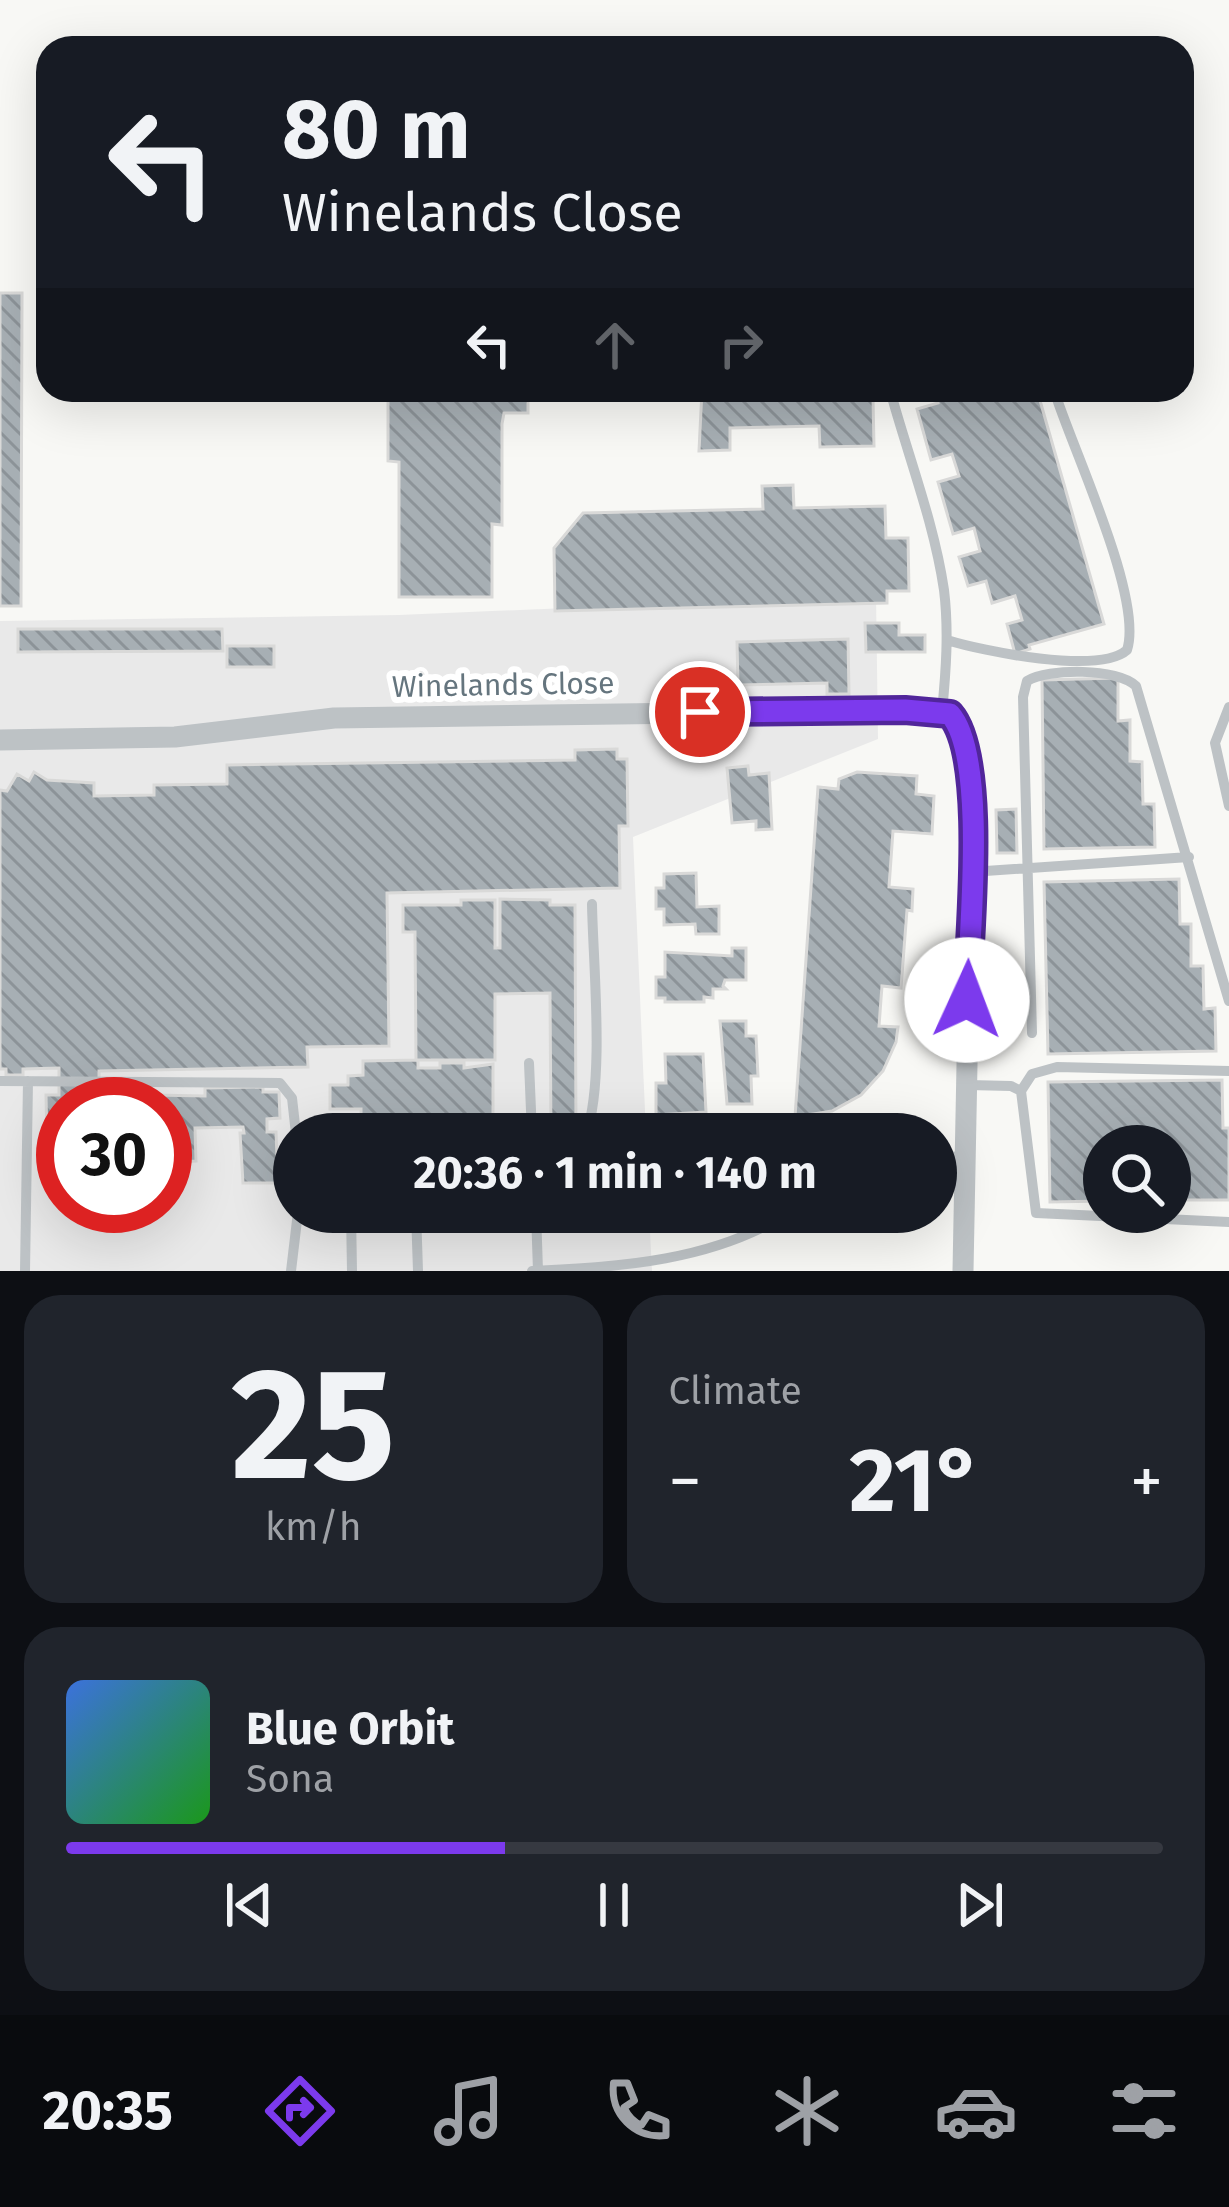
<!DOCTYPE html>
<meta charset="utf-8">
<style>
body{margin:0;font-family:"Fira Sans",sans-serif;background:#20242c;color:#f1f3f6;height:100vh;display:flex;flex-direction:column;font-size:45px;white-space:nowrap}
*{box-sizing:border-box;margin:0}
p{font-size:39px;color:#9ea1a6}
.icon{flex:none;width:66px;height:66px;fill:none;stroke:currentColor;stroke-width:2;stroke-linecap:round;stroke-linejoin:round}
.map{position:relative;height:1271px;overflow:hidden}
.panel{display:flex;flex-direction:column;gap:24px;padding:24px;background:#0d0f14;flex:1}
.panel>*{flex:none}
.banner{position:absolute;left:36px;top:36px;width:1158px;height:366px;border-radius:36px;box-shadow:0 12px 48px #0002;background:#171b24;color:#f1f3f6;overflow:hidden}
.tools{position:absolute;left:1083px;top:1125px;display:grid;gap:24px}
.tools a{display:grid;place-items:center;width:108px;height:108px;border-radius:50%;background:#171b24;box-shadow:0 12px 48px #0002;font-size:60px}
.speed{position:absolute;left:36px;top:1077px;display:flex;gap:24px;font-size:60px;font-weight:700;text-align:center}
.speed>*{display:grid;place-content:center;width:156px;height:156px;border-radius:50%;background:#171b24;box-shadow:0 12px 48px #0002;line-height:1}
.speed .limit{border:18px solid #d22;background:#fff;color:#111}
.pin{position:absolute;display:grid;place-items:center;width:102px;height:102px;color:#fff;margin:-51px;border:6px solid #fff;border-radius:50%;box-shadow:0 3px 12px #0007}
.me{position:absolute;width:132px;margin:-66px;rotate:2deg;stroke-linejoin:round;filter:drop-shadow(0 0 9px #0008)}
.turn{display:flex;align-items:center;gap:42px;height:252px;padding:0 48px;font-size:54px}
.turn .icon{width:156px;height:156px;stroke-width:2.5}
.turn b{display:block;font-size:84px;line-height:102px}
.lanes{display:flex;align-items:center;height:114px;padding:0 48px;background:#0003;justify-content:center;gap:60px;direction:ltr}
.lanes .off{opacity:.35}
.big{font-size:90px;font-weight:700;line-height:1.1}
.panel .widget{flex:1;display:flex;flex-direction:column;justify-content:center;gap:18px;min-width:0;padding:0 42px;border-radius:36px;background:#20242c}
.panel .dial{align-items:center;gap:0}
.dial b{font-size:156px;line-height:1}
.song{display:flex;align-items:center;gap:36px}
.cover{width:144px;height:144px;border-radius:18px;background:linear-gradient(135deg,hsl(220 70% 55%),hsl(120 70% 35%))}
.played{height:12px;border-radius:6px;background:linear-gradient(90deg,#7c3aed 40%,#363941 40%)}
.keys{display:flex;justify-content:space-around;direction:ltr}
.heat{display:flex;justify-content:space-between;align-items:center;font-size:66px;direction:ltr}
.panel .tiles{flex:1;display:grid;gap:24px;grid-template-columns:1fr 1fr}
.widget:last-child{grid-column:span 2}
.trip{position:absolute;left:273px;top:1113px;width:684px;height:120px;border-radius:60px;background:#171b24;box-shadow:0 12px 48px #0002;font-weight:700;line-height:120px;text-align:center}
.dock{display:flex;height:192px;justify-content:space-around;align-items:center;background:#090b0e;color:#9ea1a6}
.dock .icon{width:84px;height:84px}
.dock .selected{color:#7c3aed}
.dock b{font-size:54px;color:#f1f3f6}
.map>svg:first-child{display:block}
.built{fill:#e9e9e9;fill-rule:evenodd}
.building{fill:url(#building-back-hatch);stroke:#d9d9d8;stroke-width:3}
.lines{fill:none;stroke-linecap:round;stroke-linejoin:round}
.lane{stroke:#bdc2c5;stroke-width:10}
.street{stroke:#bdc2c5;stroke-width:21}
.route-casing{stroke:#51269a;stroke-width:30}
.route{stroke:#7c3aed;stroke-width:21}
.labels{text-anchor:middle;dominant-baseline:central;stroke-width:12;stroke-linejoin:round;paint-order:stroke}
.street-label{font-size:30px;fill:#65757e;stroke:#fff}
</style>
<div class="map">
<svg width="1229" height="1271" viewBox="0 0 1229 1271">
<defs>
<pattern id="building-back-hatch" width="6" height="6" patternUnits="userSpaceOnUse" patternTransform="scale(3)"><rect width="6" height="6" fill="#a7afb4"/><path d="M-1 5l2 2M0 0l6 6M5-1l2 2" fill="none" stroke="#8c9398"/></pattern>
</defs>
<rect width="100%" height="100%" fill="#f8f8f5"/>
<!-- built -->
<path class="built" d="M876 595 878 739 633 837 646 1134H294V1212H649L652 1271H0V621L399 615ZM63 1104H165V1206H63Z"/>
<!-- building -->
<path class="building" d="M0 293H22L21 606H0Z
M388 390H528V413H504L502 424V525L492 524V597H399V462L388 461Z
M702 390H850V398H873L874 446 820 447 819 426 730 428V450L699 451Z
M1037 390 1104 624 1029 645 1030 649 1015 654 1007 624 1022 620 1015 596 992 603 986 581 968 586 959 557 980 551 974 528 953 534 938 482 959 476 952 454 931 460 917 409 938 403 935 391 938 390Z
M793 485 794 508 885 506 886 538H908L909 591H887V603L555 611 554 548 583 513 763 509 762 486Z
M865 623H899V635H925V652H866Z
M18 629H222L223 651 18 652Z
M848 639 849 694H827V683L738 685 737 642Z
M227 646H274V667H227Z
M1118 678V721L1130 720V761L1142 762 1143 804H1154L1155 847 1044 849 1042 680Z
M617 749V759H627L628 826H619L620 888 387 893 389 1046 307 1047 308 1067 99 1071V1094L205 1096V1088L263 1087V1092H279L280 1118 267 1119V1132H276L278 1183H243L240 1133H244L243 1127 195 1128 196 1161 165 1162V1104H63V1196H58V1184H48L46 1095H59V1068L23 1069V1075H6V1069H0V790L7 791 17 774 29 781 34 772 47 780 94 783V796L154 795V785L227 784V765L575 760V750Z
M748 766 749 775 769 773 772 829 756 830V821L732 823 727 768Z
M857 772 917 776 916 794 934 796 932 834 893 831 889 887 913 889 912 911 907 910 901 988 882 986 879 1026 898 1027 896 1042 883 1071 861 1095 832 1111 795 1117 818 787 838 789 839 779Z
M1016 809 1017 853H997L996 810Z
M696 873 697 907 719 906V934H696L695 924 664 925V909H656V888H664V874Z
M1179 879 1180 924H1191V966H1203L1204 1009 1215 1008 1216 1051 1048 1054 1044 882Z
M500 899 550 900V905H575L576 1134H551L550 993 495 994V1060H416L415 932H403V905H461V900H495V948H500Z
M732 948H746V980H725L723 986 726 989H713V998L704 997V1002H665V998H656V977H665V952L732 956Z
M720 1021H746V1036H756L758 1076H751L752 1104H727Z
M665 1054H703L706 1112 656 1115V1083H666Z
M418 1060V1068H440V1063H464V1068L493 1064V1132L361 1133V1109H330V1085H348V1076L363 1075V1061Z
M1222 1080 1223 1128H1229V1200H1170V1146H1104V1201L1050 1202 1048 1082Z"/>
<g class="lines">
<!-- lane -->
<path class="lane" d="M890 390C908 456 934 522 944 590 949 631 946 671 942 712
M947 640C982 651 1099 675 1127 650 1144 598 1071 446 1054 390
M1229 707 1215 743 1229 806
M971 872 1189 857
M1032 1033 1023 697 1027 681C1048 668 1118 668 1136 686L1229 1001
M529 1063 532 1134
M1229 1071 1057 1067 1032 1074 1021 1091 1036 1213 1229 1222
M0 1081 280 1083 292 1098 296 1134
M968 1085 1011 1086 1021 1091
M351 1119V1134
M586 1134C605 1081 593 964 592 904
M936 1154 963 1158
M351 1212 352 1271
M416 1212 418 1271
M487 1212 488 1219
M536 1212 538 1271
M25 1271 28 1081
M291 1271 298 1212
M532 1271C620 1267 714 1261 790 1212"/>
<!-- street -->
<path class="street" d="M0 740 175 737 334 718 905 710 950 714 966 740 972 807 963 1271"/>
</g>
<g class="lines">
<!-- route casing -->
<g class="route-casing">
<path id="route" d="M700 712 905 710 950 714C988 757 969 938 967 1000"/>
</g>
<!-- route -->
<use href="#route" class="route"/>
</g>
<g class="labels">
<!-- street labels -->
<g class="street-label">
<text transform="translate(503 685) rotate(-1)">Winelands Close</text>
</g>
</g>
</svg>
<div class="tools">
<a><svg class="icon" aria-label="search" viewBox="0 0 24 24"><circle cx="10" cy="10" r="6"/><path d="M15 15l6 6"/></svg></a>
</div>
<div class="speed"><div class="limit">30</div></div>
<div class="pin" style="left:700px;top:712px;background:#d93025"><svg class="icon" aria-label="arrive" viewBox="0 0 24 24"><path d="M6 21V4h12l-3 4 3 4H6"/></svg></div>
<svg class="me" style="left:967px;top:1000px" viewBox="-20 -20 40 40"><circle r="19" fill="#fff"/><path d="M0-13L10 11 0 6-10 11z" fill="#7c3aed"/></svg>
<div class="trip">20:36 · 1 min · 140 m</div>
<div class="banner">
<div class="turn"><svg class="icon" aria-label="left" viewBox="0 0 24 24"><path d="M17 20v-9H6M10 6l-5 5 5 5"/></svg><div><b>80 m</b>Winelands Close</div></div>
<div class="lanes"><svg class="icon" aria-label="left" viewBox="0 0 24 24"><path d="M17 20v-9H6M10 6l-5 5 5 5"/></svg><svg class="icon off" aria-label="ahead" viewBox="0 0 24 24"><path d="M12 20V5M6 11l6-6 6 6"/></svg><svg class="icon off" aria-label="right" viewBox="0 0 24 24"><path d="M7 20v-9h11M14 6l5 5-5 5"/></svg></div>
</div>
</div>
<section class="panel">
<div class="tiles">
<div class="widget dial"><b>25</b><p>km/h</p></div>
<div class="widget"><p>Climate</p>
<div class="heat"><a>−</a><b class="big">21°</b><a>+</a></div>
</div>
<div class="widget">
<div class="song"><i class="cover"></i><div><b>Blue Orbit</b><p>Sona</p></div></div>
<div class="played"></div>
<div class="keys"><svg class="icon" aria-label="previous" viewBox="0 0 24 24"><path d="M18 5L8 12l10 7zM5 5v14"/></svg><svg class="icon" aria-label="pause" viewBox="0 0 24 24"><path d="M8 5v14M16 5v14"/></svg><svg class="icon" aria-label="next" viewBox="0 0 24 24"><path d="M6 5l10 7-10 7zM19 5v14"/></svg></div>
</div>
</div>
</section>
<nav class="dock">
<b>20:35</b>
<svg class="icon selected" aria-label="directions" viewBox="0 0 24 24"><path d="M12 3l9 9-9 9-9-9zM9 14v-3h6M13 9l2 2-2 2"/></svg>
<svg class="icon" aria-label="music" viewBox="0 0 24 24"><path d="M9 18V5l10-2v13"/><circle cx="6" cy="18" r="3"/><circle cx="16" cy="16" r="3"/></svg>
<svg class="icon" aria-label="phone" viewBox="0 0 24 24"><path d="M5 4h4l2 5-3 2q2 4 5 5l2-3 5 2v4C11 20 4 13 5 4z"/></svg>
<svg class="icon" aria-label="climate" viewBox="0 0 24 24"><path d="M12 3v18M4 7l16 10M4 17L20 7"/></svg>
<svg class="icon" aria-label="car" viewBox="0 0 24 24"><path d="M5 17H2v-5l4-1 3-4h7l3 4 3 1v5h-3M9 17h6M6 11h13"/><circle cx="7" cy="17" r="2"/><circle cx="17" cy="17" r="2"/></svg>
<svg class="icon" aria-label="filters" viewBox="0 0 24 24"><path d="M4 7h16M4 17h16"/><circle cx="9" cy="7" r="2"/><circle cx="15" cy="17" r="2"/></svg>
</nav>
